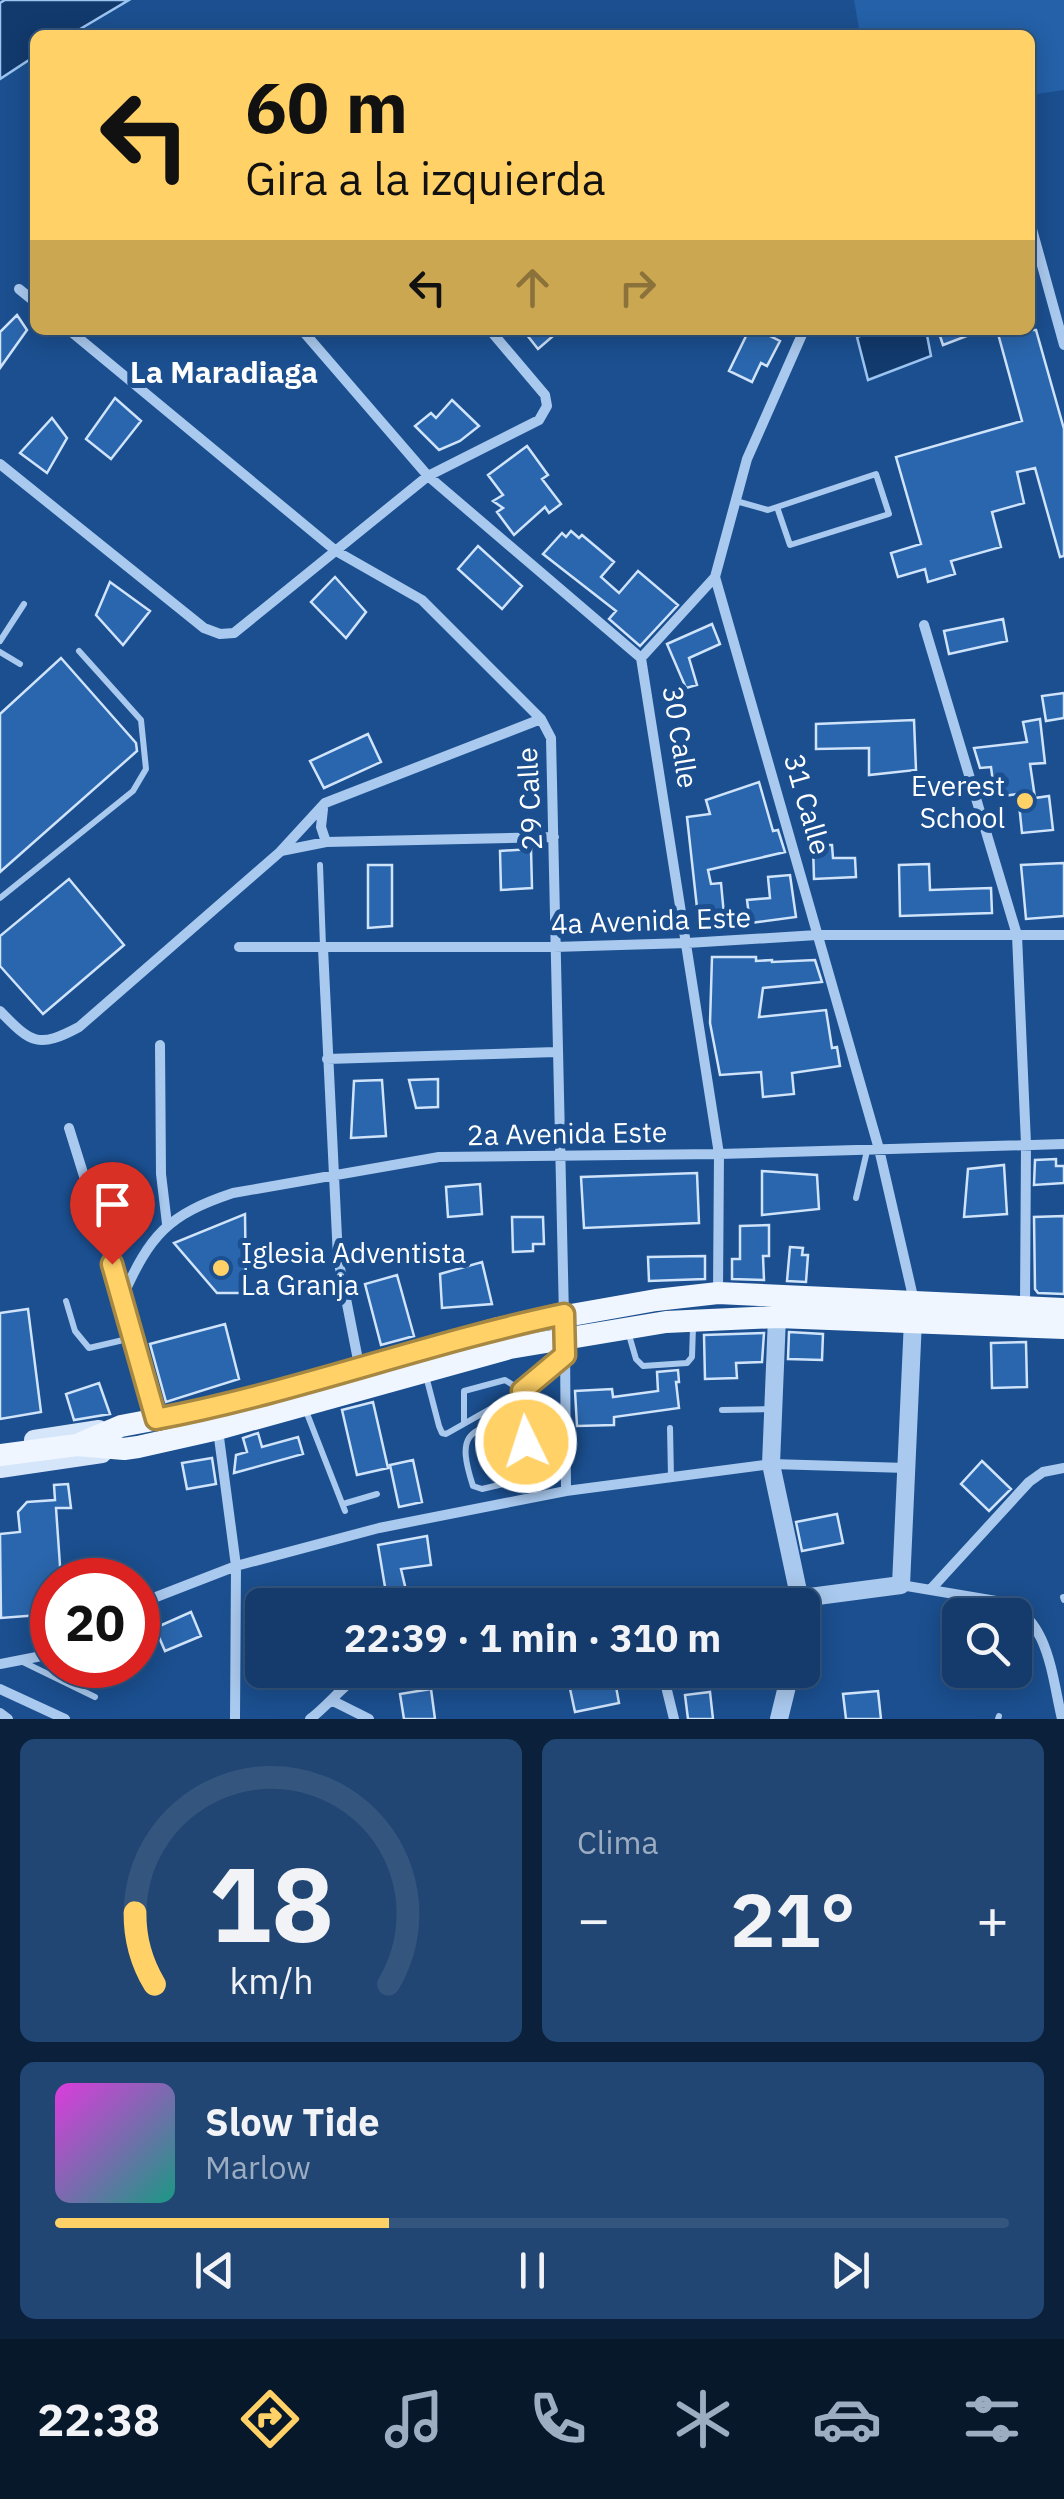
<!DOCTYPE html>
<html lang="es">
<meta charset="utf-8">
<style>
body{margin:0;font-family:"IBM Plex Sans",sans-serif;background:#214673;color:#f1f3f6;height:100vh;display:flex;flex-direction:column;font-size:38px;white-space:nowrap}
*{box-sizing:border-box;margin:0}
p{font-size:32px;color:#9dadc1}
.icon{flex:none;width:55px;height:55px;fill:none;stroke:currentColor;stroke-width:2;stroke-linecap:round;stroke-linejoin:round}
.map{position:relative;height:1719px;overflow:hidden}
.drawer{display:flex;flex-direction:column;gap:20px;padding:20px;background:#0b203b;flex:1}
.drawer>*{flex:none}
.banner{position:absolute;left:30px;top:30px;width:1005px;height:305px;border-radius:15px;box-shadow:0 5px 25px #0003,0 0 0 2px #33557e;background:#ffd166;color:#111;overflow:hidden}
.buttons{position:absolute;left:942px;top:1598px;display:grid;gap:20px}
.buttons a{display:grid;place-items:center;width:90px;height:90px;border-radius:15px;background:#143b6b;box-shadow:0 5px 25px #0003,0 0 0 2px #33557e;font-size:50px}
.speed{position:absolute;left:30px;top:1558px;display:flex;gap:20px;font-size:50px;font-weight:700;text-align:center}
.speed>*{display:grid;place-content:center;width:130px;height:130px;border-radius:50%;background:#143b6b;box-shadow:0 5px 25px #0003,0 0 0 2px #33557e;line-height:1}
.speed .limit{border:15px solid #d22;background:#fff;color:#111}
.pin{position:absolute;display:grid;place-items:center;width:85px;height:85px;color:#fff;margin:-102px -42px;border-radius:50% 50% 50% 0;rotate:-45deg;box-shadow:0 0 10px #0007}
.pin .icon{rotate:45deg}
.me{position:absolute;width:110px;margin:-55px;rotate:356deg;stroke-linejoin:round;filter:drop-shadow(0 0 8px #0008)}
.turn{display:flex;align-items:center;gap:35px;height:210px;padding:0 50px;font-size:45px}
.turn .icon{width:130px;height:130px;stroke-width:2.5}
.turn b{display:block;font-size:70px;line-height:85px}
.lanes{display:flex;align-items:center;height:95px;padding:0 50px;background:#0003;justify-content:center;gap:50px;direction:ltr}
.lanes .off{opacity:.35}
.big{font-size:75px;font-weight:800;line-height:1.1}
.drawer .card{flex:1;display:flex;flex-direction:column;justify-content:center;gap:15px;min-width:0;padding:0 35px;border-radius:15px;background:#214673}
.drawer .dial{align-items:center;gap:0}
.dial svg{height:260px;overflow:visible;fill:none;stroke:#33557e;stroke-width:7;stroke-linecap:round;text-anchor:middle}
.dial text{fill:#f1f3f6;stroke:none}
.song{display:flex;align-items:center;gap:30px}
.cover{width:120px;height:120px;border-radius:15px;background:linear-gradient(135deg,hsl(300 70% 55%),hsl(170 70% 35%))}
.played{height:10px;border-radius:5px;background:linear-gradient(90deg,#ffd166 35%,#33557e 35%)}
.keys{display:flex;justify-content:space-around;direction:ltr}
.heat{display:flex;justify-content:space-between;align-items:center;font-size:55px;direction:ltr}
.drawer .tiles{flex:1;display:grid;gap:20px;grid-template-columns:1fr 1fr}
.card:last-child{grid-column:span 2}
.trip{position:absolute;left:245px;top:1588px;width:575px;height:100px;border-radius:15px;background:#143b6b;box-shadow:0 5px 25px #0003,0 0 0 2px #33557e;font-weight:800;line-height:100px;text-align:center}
.dock{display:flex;height:160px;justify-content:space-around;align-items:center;background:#08182b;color:#9dadc1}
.dock .icon{width:70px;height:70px}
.dock .active{color:#ffd166}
.dock b{font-size:45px;color:#f1f3f6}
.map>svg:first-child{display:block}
.green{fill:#2461a8}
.water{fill:#123a6d;stroke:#9cc4f0;stroke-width:2.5}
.building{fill:#2a66ad;stroke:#cfe3fa;stroke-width:2.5}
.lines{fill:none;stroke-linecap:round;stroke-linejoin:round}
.service{stroke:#a9c9ee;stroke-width:6}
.minor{stroke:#a9c9ee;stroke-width:10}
.tertiary{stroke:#a9c9ee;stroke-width:18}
.secondary{stroke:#d6e6fa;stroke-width:20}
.primary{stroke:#f0f6ff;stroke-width:22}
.route-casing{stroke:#a68842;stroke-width:25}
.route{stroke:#ffd166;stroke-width:18}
.poi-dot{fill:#ffd166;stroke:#1b4f8f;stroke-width:4}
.labels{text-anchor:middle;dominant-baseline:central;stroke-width:10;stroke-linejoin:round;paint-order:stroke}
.street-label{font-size:28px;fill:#fff;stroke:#1b4f8f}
.poi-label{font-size:28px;fill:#fff;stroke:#1b4f8f;text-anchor:end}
.neighbourhood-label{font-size:30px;font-weight:bold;fill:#fff;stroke:#1b4f8f}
</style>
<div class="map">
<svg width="1064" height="1719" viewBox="0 0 1064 1719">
<rect width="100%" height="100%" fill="#1b4f8f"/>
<!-- green -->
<path class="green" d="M854 0H1064V90L1030 95V35H860Z"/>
<!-- water -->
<path class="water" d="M5 0H129L70 35H35V56L0 79V3Z
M877 330H926L931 356 868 380 857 337Z"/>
<!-- building -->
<path class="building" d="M17 315 27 330 0 368V332Z
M523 330H560L538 349Z
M749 330H758L780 341 767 366 761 363 752 382 729 371Z
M938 330H980V331L943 345Z
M997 330H1036L1064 429V556L1060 557 1035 468 1017 472 1024 503 992 512 1001 547 951 561 955 574 928 582 925 569 898 577 891 553 921 544 896 457 1022 421Z
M115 398 141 421 111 459 86 439Z
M452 400 479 426 460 441 439 450 415 426 431 413 436 418Z
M52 418 67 438 47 473 20 453Z
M527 446 548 475 542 479 561 504 549 513 545 507 514 535 497 512 503 508 493 501 503 495 488 475Z
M571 531 579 538 582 535 614 562 601 577 619 593 638 571 678 605 640 646 609 619 616 611 543 554 562 533 566 537Z
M478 546 522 586 502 609 458 569Z
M335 577 366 612 346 638 311 602Z
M110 582 150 611 123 645 96 615Z
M1003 619 1007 641 949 654 944 631Z
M712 624 720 644 689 658 697 685 686 688 667 644Z
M61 658 136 743 137 751 0 872V714Z
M1064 693V718L1046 721 1042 696Z
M1040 719 1045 763 1030 764 1035 798 1049 796 1053 830 1022 833 1018 794 995 797 991 767 980 768 974 748 1027 742 1023 722Z
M914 720 916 770 869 775V748L816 749V724Z
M368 734 381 762 324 788 310 761Z
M759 782 773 831 778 830 785 852 708 870 711 884 721 883 724 915 698 917 687 817 710 814 706 800Z
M813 845H832L833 858H855L856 877 814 879Z
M531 849 532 888 501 890 500 851Z
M1064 863V916L1026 919 1021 865Z
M929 864 930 890 991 888 992 913 900 916 899 865Z
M368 865H392V926L368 928Z
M790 875 796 917 750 923 747 900 770 898 768 877Z
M69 879 124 945 43 1014 0 966V936Z
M712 957H756V961L772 960V962L815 960 822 982 763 988 759 1017 826 1010 832 1048 837 1047 840 1066 792 1073 794 1094 763 1097 761 1072 720 1075 710 1023Z
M438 1079V1107L416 1108 409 1080Z
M382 1080 386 1136 351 1138 354 1081Z
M1056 1159V1166H1064V1183L1034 1185 1035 1160Z
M1004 1165 1007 1214 964 1217 968 1169Z
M762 1171 817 1175 819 1209 762 1215Z
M697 1173 699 1223 584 1228 581 1177Z
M480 1184 482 1214 448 1217 446 1187Z
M245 1214 246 1293H217L174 1243Z
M1064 1216V1294L1038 1293 1035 1289 1034 1217Z
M512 1217H543L544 1244H533V1251L513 1252Z
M769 1225V1256H763L764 1280 732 1279V1259H740V1226Z
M790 1247 803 1248 802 1255H808L806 1282 787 1281Z
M705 1256V1279L649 1281 648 1257Z
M482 1262 492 1304 442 1308 440 1274Z
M397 1275 414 1336 381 1345 365 1284Z
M28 1309 41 1412 0 1419V1313Z
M225 1324 239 1379 166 1402 150 1344Z
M789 1332 823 1334 822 1360 788 1359Z
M764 1333 762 1362 736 1363 737 1378 705 1379 704 1335Z
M1026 1342 1027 1387 992 1388 991 1343Z
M678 1370 679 1382H676L679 1408 614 1417V1425L577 1426 575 1391 612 1389 613 1397 658 1391 657 1372Z
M99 1383 110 1414 74 1420 66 1394Z
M373 1402 388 1468 357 1475 342 1410Z
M258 1433 262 1447 298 1437 303 1454 234 1473 236 1455 247 1452 243 1438Z
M212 1458 216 1484 187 1489 182 1463Z
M413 1460 422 1502 399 1507 390 1465Z
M982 1461 1011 1489 989 1511 961 1484Z
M68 1484 71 1508H56L61 1580H52V1614L1 1618 0 1534 20 1532 18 1512 27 1502 55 1500 54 1485Z
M837 1514 843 1543 802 1551 796 1522Z
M427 1536 431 1565 401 1569 409 1603 388 1605 378 1545Z
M191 1612 201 1636 165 1651 155 1628Z
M566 1670H613L619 1703 575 1712Z
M431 1689 435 1719H404L400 1694Z
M878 1691 881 1719H846L843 1694Z
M710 1692 713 1719H688L685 1695Z"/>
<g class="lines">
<!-- service -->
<path class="service" d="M736 501 768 510 876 474 889 514 790 545 777 507
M0 641 24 604
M0 652 20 664
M320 865 323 946
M0 898 133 791 146 769 141 720 79 651
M856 1198 867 1151
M66 1301 75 1331 89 1348 132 1338
M629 1335 636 1359 643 1366 687 1363 692 1357 693 1327
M426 1376 439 1426 442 1433 446 1434 522 1391 565 1355
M722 1410 772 1409
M306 1411 345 1511
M464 1423V1391L505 1380 522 1391 530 1474 528 1478 482 1489 473 1486C454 1428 472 1431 522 1415
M490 1426 504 1483
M670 1428 671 1477
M343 1504 377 1494
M1063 1597 1064 1600
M21 1661 95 1697
M998 1719 999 1716"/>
<!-- minor -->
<path class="minor" d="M1030 222 1064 345
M19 289 35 302
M69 330 336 551 422 600 541 719 551 738 564 1317
M302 330 428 476 641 658 719 1154 718 1292
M804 330 747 459 715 577 879 1149 914 1301
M0 464 204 628 220 634 234 633 428 476 539 420 547 406 545 395 490 330
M924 625 1017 935 1026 1144 1025 1305
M641 658 715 577
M323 809 321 827 326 842
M281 851 326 842 554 837
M239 947H554L687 943 817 935H1064
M323 948 338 1258 359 1365
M0 1011C31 1043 38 1049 79 1027L280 852 325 803 541 719
M160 1045 161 1174 167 1224
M327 1059 556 1052
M69 1128 122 1298 156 1418
M122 1298C150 1235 167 1215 233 1193L439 1157 719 1154 1064 1144
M565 1338 566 1491
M218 1430 236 1566 235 1719
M901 1585 1002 1602C1049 1616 1052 1678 1062 1719
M931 1589 1029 1482 1043 1472 1064 1468
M138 1604 236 1566 379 1528 566 1491 771 1464 907 1468
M0 1664 52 1654
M662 1670 674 1719
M0 1689 65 1719
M333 1701 369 1719
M0 1713 8 1719
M310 1719C330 1704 346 1681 367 1670"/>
<!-- tertiary -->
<path class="tertiary" d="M777 1317 771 1464 801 1605
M802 1598 901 1585 913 1320
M779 1719 791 1670"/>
<!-- secondary -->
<path class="secondary" d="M34 1440 99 1430
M0 1468 102 1453"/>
<!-- primary -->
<path class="primary" d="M81 1443 121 1426 211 1409 498 1328 656 1300 718 1293 1064 1309
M0 1455 77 1445 124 1449 138 1447 218 1429 510 1348 666 1322 777 1317 1064 1328"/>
</g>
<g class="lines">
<!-- route casing -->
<g class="route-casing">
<path id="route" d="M112 1264 156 1419C294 1393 426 1343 564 1314L565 1355 522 1391 526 1442"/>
</g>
<!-- route -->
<use href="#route" class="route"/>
</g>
<!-- markers -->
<g class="poi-dot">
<circle cx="1025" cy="801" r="10"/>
<circle cx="221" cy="1268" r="10"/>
</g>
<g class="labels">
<!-- street labels -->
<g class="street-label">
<text transform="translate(681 737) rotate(81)">30 Calle</text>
<text transform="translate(529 799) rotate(-93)">29 Calle</text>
<text transform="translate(808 804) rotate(74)">31 Calle</text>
<text transform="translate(651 920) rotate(-2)">4a Avenida Este</text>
<text transform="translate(567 1133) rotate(-1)">2a Avenida Este</text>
</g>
<!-- poi labels -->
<g class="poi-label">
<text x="1005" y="785">Everest<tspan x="1005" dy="32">School</tspan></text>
<text x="241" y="1252" text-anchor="start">Iglesia Adventista<tspan x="241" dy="32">La Granja</tspan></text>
</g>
<!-- neighbourhood labels -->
<g class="neighbourhood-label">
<text x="224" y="371">La Maradiaga</text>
</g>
</g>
</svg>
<div class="buttons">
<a><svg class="icon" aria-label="search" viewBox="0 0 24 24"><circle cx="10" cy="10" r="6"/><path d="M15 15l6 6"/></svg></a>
</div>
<div class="speed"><div class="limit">20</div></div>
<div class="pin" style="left:112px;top:1264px;background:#d93025"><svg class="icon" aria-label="arrive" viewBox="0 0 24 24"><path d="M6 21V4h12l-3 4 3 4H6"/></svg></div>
<svg class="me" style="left:526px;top:1442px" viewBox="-20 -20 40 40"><circle r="17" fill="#ffd166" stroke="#fff" stroke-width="3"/><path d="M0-11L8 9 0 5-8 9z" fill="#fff"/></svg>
<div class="trip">22:39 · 1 min · 310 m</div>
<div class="banner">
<div class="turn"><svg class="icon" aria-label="left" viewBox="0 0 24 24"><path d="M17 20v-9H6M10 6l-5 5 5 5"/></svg><div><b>60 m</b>Gira a la izquierda</div></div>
<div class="lanes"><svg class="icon" aria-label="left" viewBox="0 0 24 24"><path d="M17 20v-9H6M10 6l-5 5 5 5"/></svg><svg class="icon off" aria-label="ahead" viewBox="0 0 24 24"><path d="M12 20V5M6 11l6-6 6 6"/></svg><svg class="icon off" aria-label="right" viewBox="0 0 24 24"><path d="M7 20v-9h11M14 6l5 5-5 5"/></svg></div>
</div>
</div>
<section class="drawer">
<div class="tiles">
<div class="card dial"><svg viewBox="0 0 100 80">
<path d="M14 69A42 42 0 1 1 86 69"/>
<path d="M14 69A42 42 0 0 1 8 47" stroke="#ffd166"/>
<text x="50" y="56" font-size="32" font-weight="700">18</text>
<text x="50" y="72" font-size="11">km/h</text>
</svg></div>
<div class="card"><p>Clima</p>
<div class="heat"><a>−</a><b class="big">21°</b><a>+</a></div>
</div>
<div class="card">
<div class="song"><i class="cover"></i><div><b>Slow Tide</b><p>Marlow</p></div></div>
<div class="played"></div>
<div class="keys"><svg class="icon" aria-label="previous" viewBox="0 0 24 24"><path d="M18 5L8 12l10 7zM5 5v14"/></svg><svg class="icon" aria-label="pause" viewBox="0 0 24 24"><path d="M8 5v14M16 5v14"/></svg><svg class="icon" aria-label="next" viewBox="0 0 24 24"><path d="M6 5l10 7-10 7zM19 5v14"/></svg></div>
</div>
</div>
</section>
<nav class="dock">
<b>22:38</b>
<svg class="icon active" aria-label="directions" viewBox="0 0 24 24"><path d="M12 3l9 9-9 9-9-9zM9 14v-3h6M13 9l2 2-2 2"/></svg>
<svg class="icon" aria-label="music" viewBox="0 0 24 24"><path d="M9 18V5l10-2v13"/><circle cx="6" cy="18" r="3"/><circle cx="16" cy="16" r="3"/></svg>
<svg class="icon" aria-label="phone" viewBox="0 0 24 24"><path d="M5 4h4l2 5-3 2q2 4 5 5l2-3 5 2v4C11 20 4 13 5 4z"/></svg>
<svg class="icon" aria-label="climate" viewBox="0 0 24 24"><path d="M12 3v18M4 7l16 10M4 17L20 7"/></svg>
<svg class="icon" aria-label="car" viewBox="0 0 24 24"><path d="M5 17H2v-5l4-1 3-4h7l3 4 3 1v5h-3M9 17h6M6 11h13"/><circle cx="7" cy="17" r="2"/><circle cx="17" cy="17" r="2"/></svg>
<svg class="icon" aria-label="filters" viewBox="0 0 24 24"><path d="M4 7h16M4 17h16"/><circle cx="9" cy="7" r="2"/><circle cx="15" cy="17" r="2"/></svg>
</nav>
